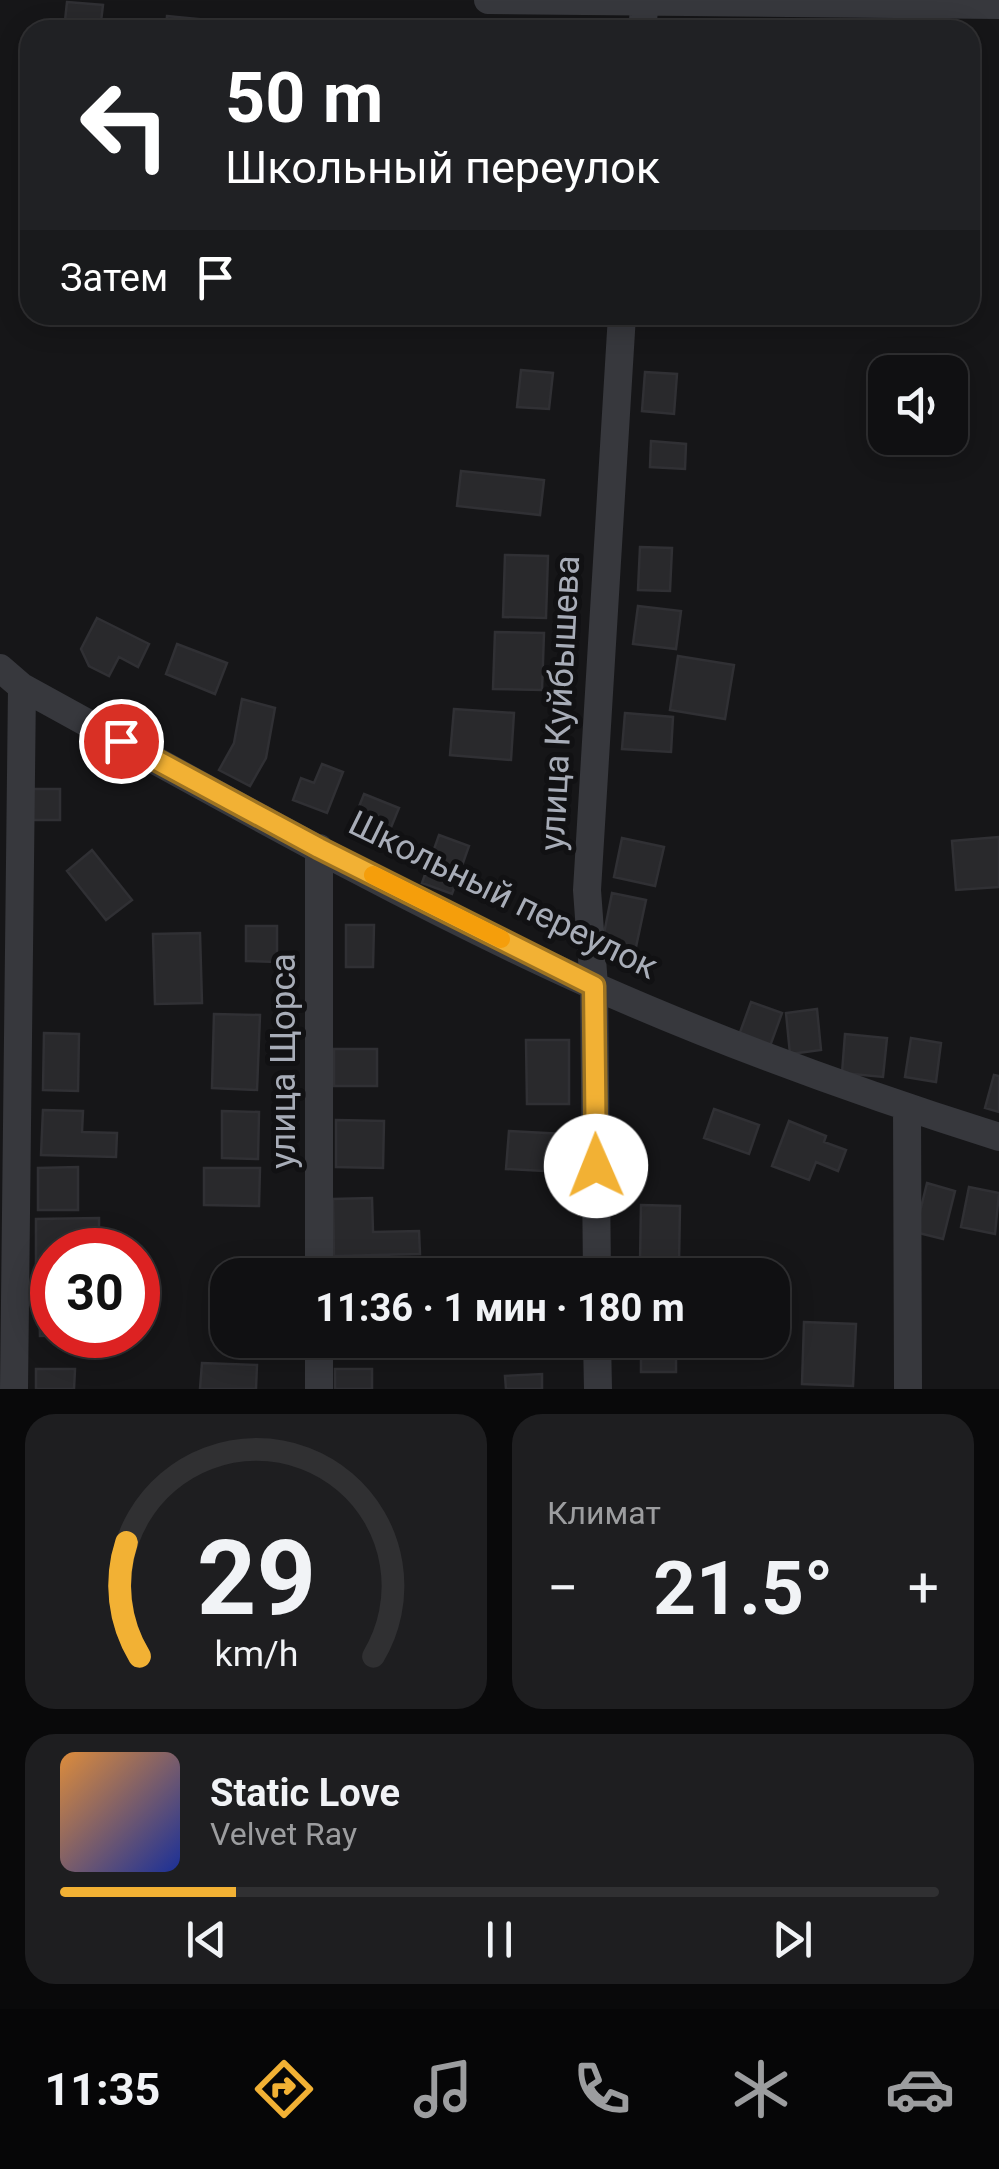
<!DOCTYPE html>
<html lang="ru">
<meta charset="utf-8">
<style>
body{margin:0;font-family:Roboto,sans-serif;background:#1e1e20;color:#f1f3f6;height:100vh;display:flex;flex-direction:column;font-size:38px;white-space:nowrap}
*{box-sizing:border-box;margin:0}
p{font-size:32px;color:#9c9d9f}
.icon{flex:none;width:55px;height:55px;fill:none;stroke:currentColor;stroke-width:2;stroke-linecap:round;stroke-linejoin:round}
.map{position:relative;height:1389px;overflow:hidden}
.drawer{display:flex;flex-direction:column;gap:25px;padding:25px;background:#09090a;flex:1}
.drawer>*{flex:none}
.banner{position:absolute;left:20px;top:20px;width:960px;height:305px;border-radius:30px;box-shadow:0 5px 25px #0003,0 0 0 2px #303032;background:#202124;color:#fff;overflow:hidden}
.tools{position:absolute;left:868px;top:355px;display:grid;gap:20px}
.tools a{display:grid;place-items:center;width:100px;height:100px;border-radius:20px;background:#101012;box-shadow:0 5px 25px #0003,0 0 0 2px #303032;font-size:50px}
.speed{position:absolute;left:30px;top:1228px;display:flex;gap:20px;font-size:50px;font-weight:700;text-align:center}
.speed>*{display:grid;place-content:center;width:130px;height:130px;border-radius:50%;background:#101012;box-shadow:0 5px 25px #0003,0 0 0 2px #303032;line-height:1}
.speed .limit{border:15px solid #d22;background:#fff;color:#111}
.pin{position:absolute;display:grid;place-items:center;width:85px;height:85px;color:#fff;margin:-42px;border:5px solid #fff;border-radius:50%;box-shadow:0 2px 10px #0007}
.me{position:absolute;width:110px;margin:-55px;rotate:359deg;stroke-linejoin:round;filter:drop-shadow(0 0 8px #0008)}
.turn{display:flex;align-items:center;gap:35px;height:210px;padding:0 40px;font-size:45px}
.turn .icon{width:130px;height:130px;stroke-width:2.5}
.turn b{display:block;font-size:70px;line-height:85px}
.then{display:flex;align-items:center;height:95px;padding:0 40px;background:#0003;gap:20px;font-size:38px}
.big{font-size:75px;font-weight:700;line-height:1.1}
.drawer .widget{flex:1;display:flex;flex-direction:column;justify-content:center;gap:15px;min-width:0;padding:0 35px;border-radius:30px;background:#1e1e20}
.drawer .dial{align-items:center;gap:0}
.dial svg{height:260px;overflow:visible;fill:none;stroke:#303032;stroke-width:7;stroke-linecap:round;text-anchor:middle}
.dial text{fill:#f1f3f6;stroke:none}
.song{display:flex;align-items:center;gap:30px}
.cover{width:120px;height:120px;border-radius:15px;background:linear-gradient(135deg,hsl(30 70% 55%),hsl(230 70% 35%))}
.played{height:10px;border-radius:5px;background:linear-gradient(90deg,#f2b134 20%,#303032 20%)}
.keys{display:flex;justify-content:space-around;direction:ltr}
.heat{display:flex;justify-content:space-between;align-items:center;font-size:55px;direction:ltr}
.drawer .tiles{flex:1;display:grid;gap:25px;grid-template-columns:1fr 1fr}
.widget:last-child{grid-column:span 2}
.trip{position:absolute;left:210px;top:1258px;width:580px;height:100px;border-radius:30px;background:#101012;box-shadow:0 5px 25px #0003,0 0 0 2px #303032;font-weight:700;line-height:100px;text-align:center}
.tabs{display:flex;height:160px;justify-content:space-around;align-items:center;background:#060607;color:#9c9d9f}
.tabs .icon{width:70px;height:70px}
.tabs .active{color:#f2b134}
.tabs b{font-size:45px;color:#f1f3f6}
.map>svg:first-child{display:block}
.building{fill:#29292c;stroke:#303034;stroke-width:2.5}
.lines{fill:none;stroke-linecap:round;stroke-linejoin:round}
.street{stroke:#37383d;stroke-width:28}
.route-casing{stroke:#9d7322;stroke-width:25}
.route{stroke:#f2b134;stroke-width:18}
.slow{stroke:#f59e0b;stroke-width:18}
.labels{text-anchor:middle;dominant-baseline:central;stroke-width:10;stroke-linejoin:round;paint-order:stroke}
.street-label{font-size:35px;fill:#a8adb8;stroke:#111113}
</style>
<div class="map">
<svg width="999" height="1389" viewBox="0 0 999 1389">
<rect width="100%" height="100%" fill="#161618"/>
<!-- building -->
<path class="building" d="M67 2 103 5 100 30H64Z
M167 16 217 21V30H166Z
M521 370 553 373 549 409 517 407Z
M645 372 677 374 674 414 642 411Z
M651 441 686 444 685 469 650 467Z
M461 471 544 480 540 515 457 506Z
M640 547 672 548 670 591 638 590Z
M505 555 548 556 546 618 503 617Z
M638 606 681 611 676 649 633 644Z
M97 618 149 644 138 667 119 657 109 676 89 666 81 649Z
M495 632 544 633 542 690 493 689Z
M177 644 227 663 215 694 166 674Z
M678 656 734 665 725 719 670 710Z
M242 699 275 708 266 758 250 786 219 770 234 743Z
M454 709 514 713 511 760 450 755Z
M625 713 673 717 671 752 622 749Z
M322 764 343 772 327 813 293 800 301 778 314 783Z
M27 789H60V820H27Z
M364 794 399 808 385 842 350 829Z
M439 835 469 846 452 894 422 883Z
M999 837V887L956 890 952 841Z
M622 838 664 847 655 886 614 877Z
M92 850 132 900 106 920 67 871Z
M612 893 646 900 633 961 600 954Z
M346 925H374L373 967H346Z
M246 926H277V962L246 961Z
M200 933 202 1003 155 1004 153 934Z
M751 1002 782 1013 769 1049 738 1038Z
M817 1009 821 1050 790 1054 786 1013Z
M214 1014 260 1015 257 1090 212 1088Z
M44 1033 79 1034 78 1091 43 1090Z
M845 1034 887 1038 883 1077 842 1073Z
M911 1038 941 1043 936 1082 905 1077Z
M526 1040H569V1104H527Z
M334 1049H377V1086H334Z
M994 1075 999 1076V1112L985 1108Z
M714 1109 759 1125 749 1154 704 1138Z
M43 1110 83 1111 82 1132 117 1133 116 1157 41 1155Z
M222 1111 259 1112 258 1159 222 1158Z
M336 1120 384 1121 383 1168 336 1167Z
M789 1121 826 1136 824 1142 846 1150 838 1171 816 1162 809 1180 772 1166Z
M509 1131 564 1134 562 1172 506 1169Z
M78 1167V1210H38V1168Z
M204 1168H260L259 1206 204 1205Z
M927 1183 955 1191 943 1239 915 1232Z
M969 1187 999 1193 995 1234 961 1227Z
M372 1198 373 1232 419 1231 420 1254 334 1256 333 1199Z
M641 1205 680 1206 679 1263H640Z
M99 1218V1250H52V1279H36V1219Z
M216 1286H228V1339H214Z
M39 1290H52V1335H88L40 1336Z
M804 1322 856 1324 853 1386 802 1384Z
M641 1340H676V1372H641Z
M202 1363 257 1365 256 1389H200Z
M36 1369H75L74 1389H36Z
M335 1369H372V1389H335Z
M542 1374V1389H506L505 1376Z"/>
<g class="lines">
<!-- street -->
<path class="street" d="M488 0 999 5
M642 30 645 0
M0 668 22 687C210 790 398 898 594 986 725 1044 863 1094 999 1137
M319 848V1275
M907 1108 908 1389
M597 1275 594 986 587 890 622 315
M597 1340 598 1389
M14 1389 22 687
M319 1389V1340"/>
</g>
<g class="lines">
<!-- route casing -->
<g class="route-casing">
<path id="route" d="M121 741 319 848 594 986 596 1166"/>
</g>
<!-- route -->
<use href="#route" class="route"/>
<!-- slow -->
<path class="slow" d="M373 875 501 939"/>
</g>
<g class="labels">
<!-- street labels -->
<g class="street-label">
<text transform="translate(560 703) rotate(-87)">улица Куйбышева</text>
<text transform="translate(503 895) rotate(26)">Школьный переулок</text>
<text transform="translate(283 1061) rotate(-90)">улица Щорса</text>
</g>
</g>
</svg>
<div class="tools">
<a><svg class="icon" aria-label="sound" viewBox="0 0 24 24"><path d="M4 9h4l5-4v14l-5-4H4zM17 9q2 3 0 6"/></svg></a>
</div>
<div class="speed"><div class="limit">30</div></div>
<div class="pin" style="left:121px;top:741px;background:#d93025"><svg class="icon" aria-label="arrive" viewBox="0 0 24 24"><path d="M6 21V4h12l-3 4 3 4H6"/></svg></div>
<svg class="me" style="left:596px;top:1166px" viewBox="-20 -20 40 40"><circle r="19" fill="#fff"/><path d="M0-13L10 11 0 6-10 11z" fill="#f2b134"/></svg>
<div class="trip">11:36 · 1 мин · 180 m</div>
<div class="banner">
<div class="turn"><svg class="icon" aria-label="left" viewBox="0 0 24 24"><path d="M17 20v-9H6M10 6l-5 5 5 5"/></svg><div><b>50 m</b>Школьный переулок</div></div>
<div class="then">Затем<svg class="icon" aria-label="arrive" viewBox="0 0 24 24"><path d="M6 21V4h12l-3 4 3 4H6"/></svg></div>
</div>
</div>
<section class="drawer">
<div class="tiles">
<div class="widget dial"><svg viewBox="0 0 100 80">
<path d="M14 69A42 42 0 1 1 86 69"/>
<path d="M14 69A42 42 0 0 1 10 34" stroke="#f2b134"/>
<text x="50" y="56" font-size="32" font-weight="700">29</text>
<text x="50" y="72" font-size="11">km/h</text>
</svg></div>
<div class="widget"><p>Климат</p>
<div class="heat"><a>−</a><b class="big">21.5°</b><a>+</a></div>
</div>
<div class="widget">
<div class="song"><i class="cover"></i><div><b>Static Love</b><p>Velvet Ray</p></div></div>
<div class="played"></div>
<div class="keys"><svg class="icon" aria-label="previous" viewBox="0 0 24 24"><path d="M18 5L8 12l10 7zM5 5v14"/></svg><svg class="icon" aria-label="pause" viewBox="0 0 24 24"><path d="M8 5v14M16 5v14"/></svg><svg class="icon" aria-label="next" viewBox="0 0 24 24"><path d="M6 5l10 7-10 7zM19 5v14"/></svg></div>
</div>
</div>
</section>
<nav class="tabs">
<b>11:35</b>
<svg class="icon active" aria-label="directions" viewBox="0 0 24 24"><path d="M12 3l9 9-9 9-9-9zM9 14v-3h6M13 9l2 2-2 2"/></svg>
<svg class="icon" aria-label="music" viewBox="0 0 24 24"><path d="M9 18V5l10-2v13"/><circle cx="6" cy="18" r="3"/><circle cx="16" cy="16" r="3"/></svg>
<svg class="icon" aria-label="phone" viewBox="0 0 24 24"><path d="M5 4h4l2 5-3 2q2 4 5 5l2-3 5 2v4C11 20 4 13 5 4z"/></svg>
<svg class="icon" aria-label="climate" viewBox="0 0 24 24"><path d="M12 3v18M4 7l16 10M4 17L20 7"/></svg>
<svg class="icon" aria-label="car" viewBox="0 0 24 24"><path d="M5 17H2v-5l4-1 3-4h7l3 4 3 1v5h-3M9 17h6M6 11h13"/><circle cx="7" cy="17" r="2"/><circle cx="17" cy="17" r="2"/></svg>
</nav>
